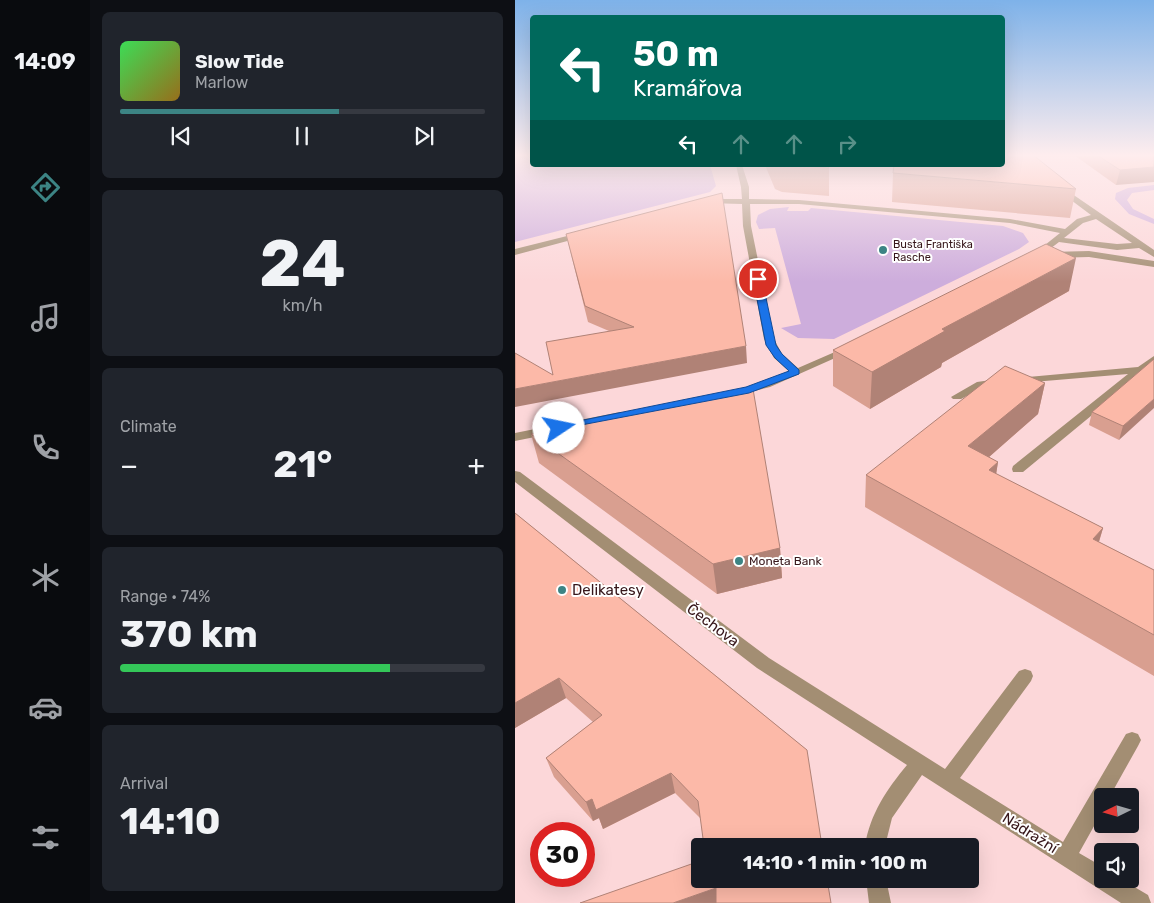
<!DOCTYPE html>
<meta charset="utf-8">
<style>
body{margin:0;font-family:Rubik,sans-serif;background:#20242c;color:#f1f3f6;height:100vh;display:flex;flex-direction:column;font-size:19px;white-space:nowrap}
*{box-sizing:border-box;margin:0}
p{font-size:16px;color:#9ea1a6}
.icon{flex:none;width:28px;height:28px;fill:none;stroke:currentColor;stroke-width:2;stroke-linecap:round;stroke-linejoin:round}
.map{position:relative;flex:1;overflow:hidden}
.side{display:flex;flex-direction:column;gap:12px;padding:12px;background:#0d0f14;width:425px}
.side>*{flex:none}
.top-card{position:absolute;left:15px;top:15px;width:475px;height:152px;border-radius:5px;box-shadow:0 5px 20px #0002;background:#00695c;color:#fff;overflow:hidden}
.needle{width:32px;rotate:265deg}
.fabs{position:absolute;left:579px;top:788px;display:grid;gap:10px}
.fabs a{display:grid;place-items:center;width:45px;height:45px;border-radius:5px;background:#171b24;box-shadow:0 5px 20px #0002;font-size:25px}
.speed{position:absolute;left:15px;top:822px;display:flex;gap:10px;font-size:25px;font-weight:700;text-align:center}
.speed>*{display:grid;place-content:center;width:65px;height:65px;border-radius:50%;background:#171b24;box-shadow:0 5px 20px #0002;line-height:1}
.speed .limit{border:8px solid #d22;background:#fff;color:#111}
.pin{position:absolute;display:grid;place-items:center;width:42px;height:42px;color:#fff;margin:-21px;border:2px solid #fff;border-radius:50%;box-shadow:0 1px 5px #0007}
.me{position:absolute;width:55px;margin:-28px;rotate:79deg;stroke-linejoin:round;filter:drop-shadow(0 0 4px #0008)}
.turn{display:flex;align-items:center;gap:18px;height:105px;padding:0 20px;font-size:22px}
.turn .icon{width:65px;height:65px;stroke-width:2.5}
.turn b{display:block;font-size:35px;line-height:42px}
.lanes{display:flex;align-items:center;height:48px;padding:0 20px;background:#0003;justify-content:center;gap:25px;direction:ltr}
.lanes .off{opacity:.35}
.big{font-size:38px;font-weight:700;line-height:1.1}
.side .card{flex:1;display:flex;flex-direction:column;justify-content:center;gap:8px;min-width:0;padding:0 18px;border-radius:8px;background:#20242c}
.side .dial{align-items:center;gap:0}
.dial b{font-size:65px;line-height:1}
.song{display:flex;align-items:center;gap:15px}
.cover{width:60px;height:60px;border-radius:8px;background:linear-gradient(135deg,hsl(130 70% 55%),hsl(40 70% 35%))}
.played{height:5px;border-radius:2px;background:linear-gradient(90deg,#3c8484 60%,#363941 60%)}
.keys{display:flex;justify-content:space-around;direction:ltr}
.heat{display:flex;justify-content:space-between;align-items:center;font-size:28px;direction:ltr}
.charge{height:8px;border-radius:4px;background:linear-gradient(90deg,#34c759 74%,#363941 0)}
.trip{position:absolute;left:176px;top:838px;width:288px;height:50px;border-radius:5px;background:#171b24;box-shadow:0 5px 20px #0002;font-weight:700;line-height:50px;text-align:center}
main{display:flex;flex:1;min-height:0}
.tabs{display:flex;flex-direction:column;width:90px;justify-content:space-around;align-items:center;background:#090b0e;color:#9ea1a6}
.tabs .icon{width:35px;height:35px}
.tabs .current{color:#3c8484}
.tabs b{font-size:22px;color:#f1f3f6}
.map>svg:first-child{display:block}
.green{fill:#cdaddc}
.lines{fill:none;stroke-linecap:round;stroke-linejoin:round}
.minor{fill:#a38e73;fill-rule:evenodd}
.wall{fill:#d99f90}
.shaded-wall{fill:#b08276}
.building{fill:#fcb9a8;stroke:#b08276}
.route{fill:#1a73e8;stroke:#114b97}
.poi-dot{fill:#3c8484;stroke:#fff;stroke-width:2}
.labels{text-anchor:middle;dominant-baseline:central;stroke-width:4;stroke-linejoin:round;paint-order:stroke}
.far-poi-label{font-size:11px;fill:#37171b;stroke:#fff;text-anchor:start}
.poi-label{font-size:12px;fill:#37171b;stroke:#fff;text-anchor:start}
.near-poi-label{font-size:15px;fill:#37171b;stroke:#fff;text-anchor:start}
.near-street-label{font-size:15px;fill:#37171b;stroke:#fff}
</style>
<main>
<nav class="tabs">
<b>14:09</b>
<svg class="icon current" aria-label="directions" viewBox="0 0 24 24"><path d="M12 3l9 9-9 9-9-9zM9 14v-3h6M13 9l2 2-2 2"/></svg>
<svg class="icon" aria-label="music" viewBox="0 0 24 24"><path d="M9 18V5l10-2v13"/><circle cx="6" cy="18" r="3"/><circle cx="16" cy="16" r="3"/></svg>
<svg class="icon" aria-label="phone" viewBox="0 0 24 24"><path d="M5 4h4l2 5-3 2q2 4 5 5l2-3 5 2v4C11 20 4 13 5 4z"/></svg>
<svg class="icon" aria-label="climate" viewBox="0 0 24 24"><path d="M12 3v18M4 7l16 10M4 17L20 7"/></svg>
<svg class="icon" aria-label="car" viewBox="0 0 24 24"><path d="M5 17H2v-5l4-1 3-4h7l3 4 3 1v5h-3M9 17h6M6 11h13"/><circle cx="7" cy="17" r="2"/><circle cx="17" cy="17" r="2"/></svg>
<svg class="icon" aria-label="filters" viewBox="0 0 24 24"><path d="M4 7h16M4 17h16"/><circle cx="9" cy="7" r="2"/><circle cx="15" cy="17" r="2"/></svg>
</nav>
<section class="side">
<div class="card">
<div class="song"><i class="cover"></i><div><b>Slow Tide</b><p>Marlow</p></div></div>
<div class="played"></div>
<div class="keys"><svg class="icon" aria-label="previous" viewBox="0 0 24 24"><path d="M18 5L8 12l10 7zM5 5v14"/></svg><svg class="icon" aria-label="pause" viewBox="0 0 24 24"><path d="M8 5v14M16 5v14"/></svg><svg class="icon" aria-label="next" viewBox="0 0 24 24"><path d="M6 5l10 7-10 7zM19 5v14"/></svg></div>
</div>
<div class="card dial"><b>24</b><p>km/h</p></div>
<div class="card"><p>Climate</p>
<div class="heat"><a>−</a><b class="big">21°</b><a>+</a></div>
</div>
<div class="card"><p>Range · 74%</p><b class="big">370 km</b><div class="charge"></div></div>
<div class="card"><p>Arrival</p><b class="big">14:10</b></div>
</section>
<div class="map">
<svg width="639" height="903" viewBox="0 0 639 903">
<rect width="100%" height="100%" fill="#fcd7d9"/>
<!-- green -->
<path class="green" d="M0 155H17L18 165H195L201 186 195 192 0 242Z
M639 185V190L617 193 612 200 618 209 639 219V224L614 214 600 199 601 193 613 188Z
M274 207 272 211H293L296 208 488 226 508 233 514 242 504 249 319 339 283 338 266 328 286 324 260 228 244 229 241 222 243 215 255 209Z"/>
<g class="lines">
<!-- minor -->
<path class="minor" d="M221 165H227L234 187V199L284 200 495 219 550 229 562 219 576 215 544 191V187H547L639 250V257L624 248 602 250 544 242 523 258 520 257V253L545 233 495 223 284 204H235L236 226 259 339 267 354 283 368 329 348H337L338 350 255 387 221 396 217 395 215 393 217 391 247 383 274 371 259 358 249 339 228 226 227 204 191 203 187 201 191 199H227L226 187ZM581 219 617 243 602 244 549 238 568 223Z
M68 232H71V236L0 255V249Z
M574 251 639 261V267L574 257 535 258 531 255 535 252Z
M639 356V364L508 472H498L497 469 498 466 613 374 506 383 502 382 500 380 502 378 623 367Z
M483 379 489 382 487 384 469 387 446 399H438L436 397 462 382Z
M105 412 109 413 111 416 109 419 0 441V433Z
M0 471 5 472 254 658 430 769 504 671 510 669 516 671 518 676 516 681 445 778 548 842 611 734 617 732 623 734 626 740 623 746 595 796H588V810L564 853 588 867V879H606L633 895 636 903H606L407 775 377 818 370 846H350C355 814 372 789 392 765L242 668 0 482Z
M351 879H371L376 903H354Z"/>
</g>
<!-- wall -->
<path class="wall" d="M559 155H639L601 185Z
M250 165H312L314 168V196L267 192 260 189Z
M378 173 561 189 555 218 377 202Z
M51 234 232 363 94 331 73 322Z
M554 291 427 363 426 367 355 409 318 386V350Z
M639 359 604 440 574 425 577 412Z
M530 383 523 414 474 457 483 462 481 474 588 528 584 542 639 570V676L350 507 351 475Z
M16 434 265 548 267 578 202 594 24 463Z
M0 513 292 750 185 818 160 793 88 829 84 818 78 821 39 777 31 758 78 722 51 698 0 728Z"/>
<!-- shaded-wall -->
<path class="shaded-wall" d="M639 163V182L601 185 605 170Z
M561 258 554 291 427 363 426 367 355 409 357 372 427 329Z
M231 346 232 363 0 407V389Z
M530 383 523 414 449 479 453 446Z
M639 399V408L604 440 608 426Z
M483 462 478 494 474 470Z
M588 528 578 561V539Z
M265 548 267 578 202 594 198 564Z
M44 678 51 698 0 728V703Z
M156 773 160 793 88 829 84 818 78 821 71 802 77 799Z
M201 888 204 903H158Z"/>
<!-- building -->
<path class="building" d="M488 155H518L561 189 378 173 379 165H488Z
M582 155H639V167L605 170Z
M280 165H312L314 168Z
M207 193 231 346 0 389V353L38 375 31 342 119 327 70 306 51 234Z
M531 244 561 258 427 329 430 331 357 372 318 350Z
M639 359V399L608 426 577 412Z
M490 366 530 383 453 446 483 462 474 470 588 528 578 539 639 570V635L351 475Z
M238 389 265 548 198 564 16 434Z
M0 513 292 750 307 846H189L183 801 156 773 81 810 77 799 71 802 31 758 87 715 44 678 0 703Z
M185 861V879H312L316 903H201V888L158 903H65Z"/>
<!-- sky -->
<linearGradient id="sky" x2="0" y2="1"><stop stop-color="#7eb2e9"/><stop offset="0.55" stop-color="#feedee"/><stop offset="1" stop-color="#feedee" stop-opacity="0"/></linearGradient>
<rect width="639" height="282" fill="url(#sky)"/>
<!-- route -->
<path class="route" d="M243 276 247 279 261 345 267 354 284 370V374L234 393 40 430V426L44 425 231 387 274 371 260 358 251 345 238 279Z"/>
<!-- markers -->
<g class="poi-dot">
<circle cx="368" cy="250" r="5"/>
<circle cx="224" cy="561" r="5"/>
<circle cx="47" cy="590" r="5"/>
</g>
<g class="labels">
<!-- far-poi labels -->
<g class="far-poi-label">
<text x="378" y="244">Busta Františka<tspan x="378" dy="13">Rasche</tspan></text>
</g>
<!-- poi labels -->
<g class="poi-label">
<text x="234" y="561">Moneta Bank</text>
</g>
<!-- near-poi labels -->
<g class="near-poi-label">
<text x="57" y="590">Delikatesy</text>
</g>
<!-- near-street labels -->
<g class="near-street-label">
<text transform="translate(198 625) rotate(37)">Čechova</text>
<text transform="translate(515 833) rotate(32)">Nádražní</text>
</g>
</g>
</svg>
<div class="fabs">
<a><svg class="needle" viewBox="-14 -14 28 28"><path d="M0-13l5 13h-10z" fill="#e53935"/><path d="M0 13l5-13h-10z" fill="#9ea1a6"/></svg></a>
<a><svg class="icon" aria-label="sound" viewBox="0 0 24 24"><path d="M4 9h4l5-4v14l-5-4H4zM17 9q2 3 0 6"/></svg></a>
</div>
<div class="speed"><div class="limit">30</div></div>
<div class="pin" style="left:243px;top:279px;background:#d93025"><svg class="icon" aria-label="arrive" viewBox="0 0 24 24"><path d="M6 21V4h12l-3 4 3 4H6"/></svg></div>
<svg class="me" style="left:44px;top:428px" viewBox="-20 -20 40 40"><circle r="19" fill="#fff"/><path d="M0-13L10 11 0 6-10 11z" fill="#1a73e8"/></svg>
<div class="trip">14:10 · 1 min · 100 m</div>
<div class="top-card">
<div class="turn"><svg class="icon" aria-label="left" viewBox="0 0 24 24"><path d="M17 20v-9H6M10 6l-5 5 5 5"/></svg><div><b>50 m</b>Kramářova</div></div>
<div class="lanes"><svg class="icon" aria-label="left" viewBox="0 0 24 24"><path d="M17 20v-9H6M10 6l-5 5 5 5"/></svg><svg class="icon off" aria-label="ahead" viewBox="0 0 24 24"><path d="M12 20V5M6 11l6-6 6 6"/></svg><svg class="icon off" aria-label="ahead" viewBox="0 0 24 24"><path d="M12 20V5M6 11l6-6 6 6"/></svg><svg class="icon off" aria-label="right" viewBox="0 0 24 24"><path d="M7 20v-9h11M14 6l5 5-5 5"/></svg></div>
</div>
</div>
</main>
